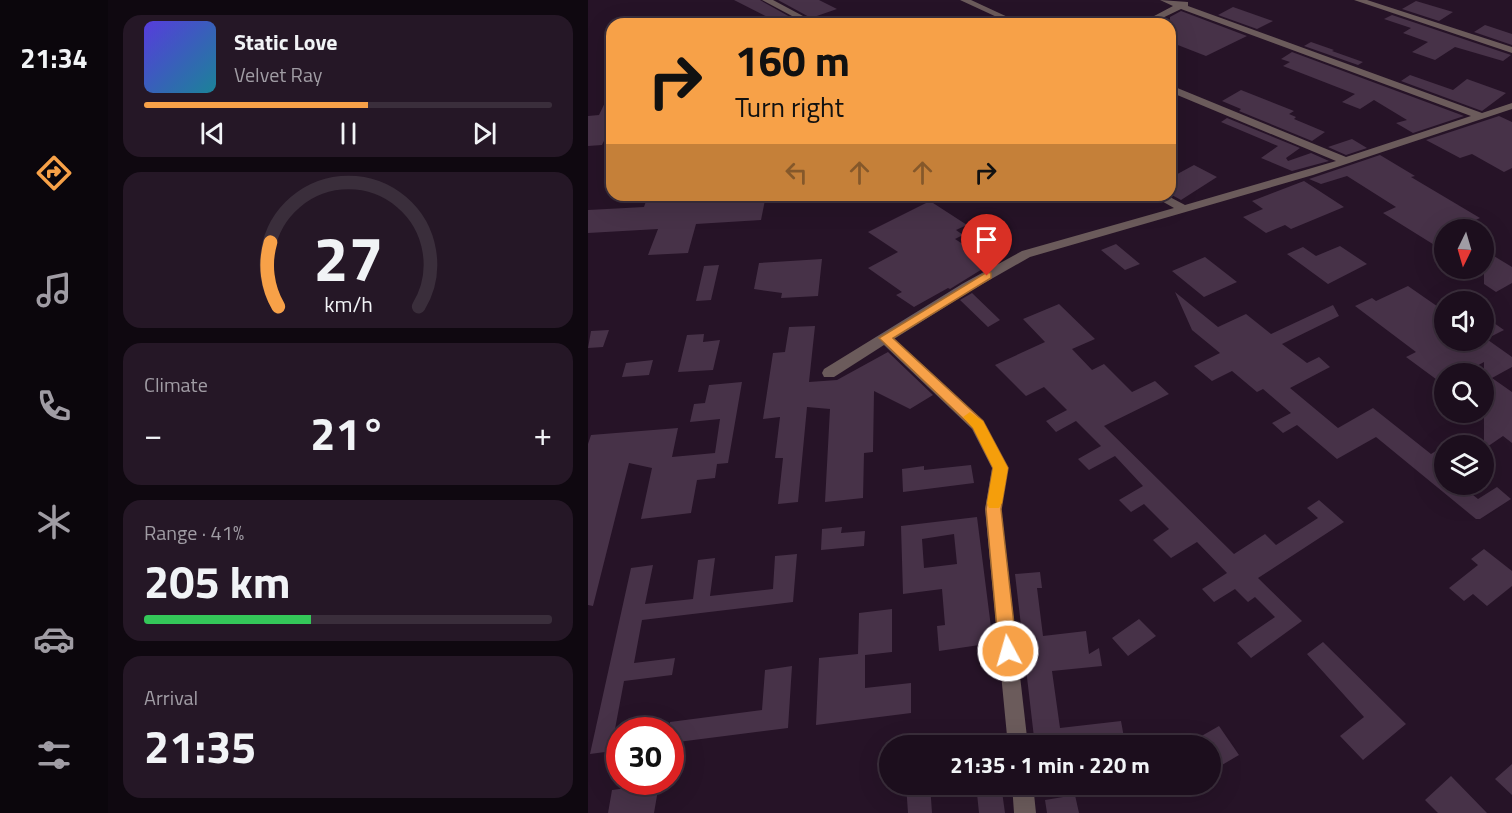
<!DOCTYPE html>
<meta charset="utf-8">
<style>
body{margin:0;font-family:"Titillium Web",sans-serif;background:#251726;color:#f1f3f6;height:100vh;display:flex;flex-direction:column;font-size:22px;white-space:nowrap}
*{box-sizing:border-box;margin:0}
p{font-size:20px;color:#a09ca4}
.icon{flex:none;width:33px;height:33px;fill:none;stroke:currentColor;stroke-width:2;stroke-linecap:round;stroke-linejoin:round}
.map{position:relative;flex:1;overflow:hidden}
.panel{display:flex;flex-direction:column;gap:15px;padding:15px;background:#0f0810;width:480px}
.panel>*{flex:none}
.banner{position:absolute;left:18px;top:18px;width:570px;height:183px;border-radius:18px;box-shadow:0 6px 24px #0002,0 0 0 2px #3a2e3b;background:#f7a148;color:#111;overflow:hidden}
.needle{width:39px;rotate:185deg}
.buttons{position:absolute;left:846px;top:219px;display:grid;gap:12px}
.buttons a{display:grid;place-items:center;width:60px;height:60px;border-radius:50%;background:#1c0e1d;box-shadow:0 6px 24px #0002,0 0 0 2px #3a2e3b;font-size:30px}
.speed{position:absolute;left:18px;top:717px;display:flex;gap:12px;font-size:30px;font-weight:700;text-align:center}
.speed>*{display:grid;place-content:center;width:78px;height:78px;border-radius:50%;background:#1c0e1d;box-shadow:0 6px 24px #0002,0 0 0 2px #3a2e3b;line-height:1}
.speed .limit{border:9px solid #d22;background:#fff;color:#111}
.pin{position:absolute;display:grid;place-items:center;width:51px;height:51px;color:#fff;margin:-62px -26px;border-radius:50% 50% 50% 0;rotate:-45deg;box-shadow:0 0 6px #0007}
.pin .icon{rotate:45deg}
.me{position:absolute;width:66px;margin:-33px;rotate:354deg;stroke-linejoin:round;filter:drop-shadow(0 0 4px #0008)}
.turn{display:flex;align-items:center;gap:21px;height:126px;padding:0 30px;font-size:27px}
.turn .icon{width:78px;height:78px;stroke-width:2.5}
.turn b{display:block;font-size:42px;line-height:51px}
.lanes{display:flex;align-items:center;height:57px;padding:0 30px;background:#0003;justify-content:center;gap:30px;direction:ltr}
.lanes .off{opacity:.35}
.big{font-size:45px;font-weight:700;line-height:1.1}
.panel .widget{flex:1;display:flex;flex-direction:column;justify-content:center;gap:9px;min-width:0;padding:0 21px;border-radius:18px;background:#251726}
.panel .dial{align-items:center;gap:0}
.dial svg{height:156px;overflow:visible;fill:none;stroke:#3a2e3b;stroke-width:7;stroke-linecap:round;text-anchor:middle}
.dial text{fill:#f1f3f6;stroke:none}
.song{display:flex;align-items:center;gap:18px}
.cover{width:72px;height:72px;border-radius:9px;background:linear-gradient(135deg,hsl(250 70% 55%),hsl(190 70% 35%))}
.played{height:6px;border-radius:3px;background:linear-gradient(90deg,#f7a148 55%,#3a2e3b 55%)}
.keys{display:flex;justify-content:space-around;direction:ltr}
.heat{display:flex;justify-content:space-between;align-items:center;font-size:33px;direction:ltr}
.charge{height:9px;border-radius:4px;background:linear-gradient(90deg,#34c759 41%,#3a2e3b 0)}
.trip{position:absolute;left:291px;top:735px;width:342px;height:60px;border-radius:30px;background:#1c0e1d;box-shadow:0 6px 24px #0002,0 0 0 2px #3a2e3b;font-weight:700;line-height:60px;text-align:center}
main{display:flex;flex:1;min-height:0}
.menu{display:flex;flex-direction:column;width:108px;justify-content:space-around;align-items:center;background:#0b060c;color:#a09ca4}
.menu .icon{width:42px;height:42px}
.menu .current{color:#f7a148}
.menu b{font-size:27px;color:#f1f3f6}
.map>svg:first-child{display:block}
.building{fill:#473248;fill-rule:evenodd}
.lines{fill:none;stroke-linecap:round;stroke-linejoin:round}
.street{fill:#6b5b5b;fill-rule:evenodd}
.route{fill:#f7a148;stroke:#a1692f;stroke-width:1.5}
.slow{fill:#f59e0b}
</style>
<main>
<nav class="menu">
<b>21:34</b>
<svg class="icon current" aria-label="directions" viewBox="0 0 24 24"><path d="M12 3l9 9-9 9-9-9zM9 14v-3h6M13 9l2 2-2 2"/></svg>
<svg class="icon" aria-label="music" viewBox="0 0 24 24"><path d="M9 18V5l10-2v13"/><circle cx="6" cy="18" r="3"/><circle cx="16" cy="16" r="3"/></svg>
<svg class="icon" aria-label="phone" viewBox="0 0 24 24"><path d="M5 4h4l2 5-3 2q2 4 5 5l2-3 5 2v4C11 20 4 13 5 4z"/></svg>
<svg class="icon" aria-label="climate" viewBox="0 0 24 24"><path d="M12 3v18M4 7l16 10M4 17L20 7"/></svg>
<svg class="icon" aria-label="car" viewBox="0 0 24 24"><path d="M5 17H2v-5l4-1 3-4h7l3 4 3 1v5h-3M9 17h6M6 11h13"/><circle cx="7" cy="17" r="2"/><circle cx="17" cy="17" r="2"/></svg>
<svg class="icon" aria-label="filters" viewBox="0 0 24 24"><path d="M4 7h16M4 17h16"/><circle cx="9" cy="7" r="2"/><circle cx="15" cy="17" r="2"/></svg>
</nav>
<section class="panel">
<div class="widget">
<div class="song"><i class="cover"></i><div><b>Static Love</b><p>Velvet Ray</p></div></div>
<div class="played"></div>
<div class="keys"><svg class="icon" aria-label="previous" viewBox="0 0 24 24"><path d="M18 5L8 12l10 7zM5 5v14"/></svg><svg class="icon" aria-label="pause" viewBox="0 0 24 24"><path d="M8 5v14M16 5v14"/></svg><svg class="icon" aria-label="next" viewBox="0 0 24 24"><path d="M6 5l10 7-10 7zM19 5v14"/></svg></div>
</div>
<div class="widget dial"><svg viewBox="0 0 100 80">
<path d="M14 69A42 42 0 1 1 86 69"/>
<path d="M14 69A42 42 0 0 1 10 36" stroke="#f7a148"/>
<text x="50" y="56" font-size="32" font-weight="700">27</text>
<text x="50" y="72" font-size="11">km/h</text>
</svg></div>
<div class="widget"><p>Climate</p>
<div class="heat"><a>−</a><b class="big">21°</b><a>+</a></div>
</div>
<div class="widget"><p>Range · 41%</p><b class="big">205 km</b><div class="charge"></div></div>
<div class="widget"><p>Arrival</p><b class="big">21:35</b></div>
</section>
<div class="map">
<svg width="924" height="813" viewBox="0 0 924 813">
<rect width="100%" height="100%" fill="#261327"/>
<!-- building -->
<path class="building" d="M146 0H172L211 22 193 24Z
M190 0H231L249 9 223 18Z
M828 1 865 12 851 21 814 9Z
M645 7 685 21 669 29 630 15Z
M593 11 659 36 618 56 582 42V17Z
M804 15 923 55 915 61 867 47 847 60 824 52 840 42 815 33 823 28 796 19Z
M897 25 924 34V45L886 32Z
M723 42 746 50 744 51 775 62 770 65 716 46Z
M704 52 876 116 825 133 808 123 819 120 786 100 772 109 754 102 767 94 695 66 702 62 693 59Z
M822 75 865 90 879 79 918 93 894 111 813 81Z
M24 88V124L14 145 0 146V116L11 115Z
M653 90 706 111 701 114 708 117 706 119 737 132 724 141 651 111 653 109 634 101Z
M911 116 924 122V168L916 172 884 154 872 158 838 140Z
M639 118 712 148 698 158 700 161 723 153 741 161 704 171 673 158 690 146 633 122Z
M764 139 779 148 758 155 740 147Z
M792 155 827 176 823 177 892 218 866 230H856V251L795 213 808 207 759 176 733 184 721 179Z
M606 165 629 177 593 200 582 194V178Z
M716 181 756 207 703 229 697 225 678 233 655 217 675 209 664 201Z
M60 195H178L173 220 108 224 100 253 60 255 70 229 0 233V210L56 207Z
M342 201 379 225 368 230 375 235 367 239 404 263 362 289 360 288 326 307 308 295 314 292 280 268 310 252 280 232Z
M528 244 552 264 537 270 513 250Z
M752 246 779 264 740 284 699 254 715 247 728 256Z
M896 250 924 267V283L908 292 896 284Z
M617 257 649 282 616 297 584 271Z
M234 259 230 296 193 298 194 293 166 289 171 263Z
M131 265 123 300 108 301 116 266Z
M820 286 856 311V340H896V316L916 330 896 340H900L924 357V367L904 378 924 392V443L915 436 896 449V362L874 374H856V385L818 357 828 352 767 306 784 298 788 301Z
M587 292 630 327 658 314 683 334 745 305 751 316 694 344 719 363 731 357 742 367 702 388 750 428 785 408 843 454 856 446V484H871L890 499 909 487 923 499 892 519H888L788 437 749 459 709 425 695 433 684 423 703 413 675 389 669 392 644 371 624 381 606 366 632 353 604 330Z
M384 293 412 320 400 327 372 300Z
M471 304 507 339 484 349 504 370 516 364 544 392 567 381 581 394 516 426 646 554 677 534 688 545 730 518 719 508 731 500 756 522 670 578 714 621 663 658 649 643 687 617 667 597 660 602 647 589 626 602 614 589 639 573 609 542 583 558 565 540 581 529 556 504 543 512 531 500 555 486 527 456 501 470 490 459 513 446 488 421 468 432 458 421 479 410 456 387 438 396 407 365 457 342 435 319Z
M227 326 221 382 249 380 300 352 345 395 322 409 286 391 285 452 276 453 275 498 237 502 242 409 219 407 210 502 190 504 195 458H187L192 417 175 419 185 353 197 352 201 327Z
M21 330 15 347 0 348 3 331Z
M116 334 115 342 132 340 125 370 90 372 99 335Z
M65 360 61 375 34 377 38 363Z
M154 382 140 463 129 464 127 478 109 480 103 513 53 519 64 468 41 463 5 606 0 605V444L3 435 90 428 84 457 127 453 132 419 102 422 106 404 117 403 121 385Z
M383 465 386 483 315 492 314 469 336 466V470Z
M389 517 405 643 351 651 349 626 357 625 354 589 315 594 313 526ZM366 534 369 564 336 568 334 539Z
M254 527 253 533 277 531 276 546 233 550 234 529Z
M896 549 924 571V586L899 606 885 594 876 601 861 588 890 565 883 559Z
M209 554 205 602 54 620 46 663 87 658 84 675 36 681 27 729 32 728V750L2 754 43 568 65 565 57 604 105 599 110 560 127 558 122 596 185 589 187 556Z
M452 572 454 588H449L455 636 498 631 501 654 511 648 514 666 464 671 472 728 533 721 537 743 447 746 427 574Z
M304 609V652L277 655V688L323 683V713L228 725 231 658 270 654 271 613Z
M551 619 568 636 540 656 524 638Z
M735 642 818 724 775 760 752 736 776 717 719 654Z
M204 666 200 728 82 743V722L174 710 177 670Z
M631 726 651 755 622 772V746H596Z
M924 764V795L907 779Z
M863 776 899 813H850L837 800Z
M71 784 66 813H20L24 790Z
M318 784H342L344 813H320Z
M388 784H413L417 813H391Z
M487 795 491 813H459L457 800Z"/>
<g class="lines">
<!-- street -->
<path class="street" d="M174 0H185L230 24H219Z
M372 0H383L435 24H424Z
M572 0 600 2V6L894 113 924 103V109L725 175 442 257 384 290 306 339 395 421 420 468 413 509 440 746H420L397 509 404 468 384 429 296 345 246 377H236L234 373 236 369 374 284 434 251 586 208 563 195H578L597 205 748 161 582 92V85L758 157 883 116 593 9 562 24H551L585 6Z
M766 0H779L924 47V53Z
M424 784H445L448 813H426Z"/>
</g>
<!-- route -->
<path class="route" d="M399 272 403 273V278L305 338 395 421 420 468 413 509 429 651 426 656 420 659 414 656 411 651 398 509 405 468 385 428 291 338Z"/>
<!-- slow -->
<path class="slow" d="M382 412 395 421 420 468 414 503 411 508H401L399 503 405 468 385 428 375 417Z"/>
</svg>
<div class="buttons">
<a><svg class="needle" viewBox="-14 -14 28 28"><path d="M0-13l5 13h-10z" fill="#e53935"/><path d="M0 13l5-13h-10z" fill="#a09ca4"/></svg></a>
<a><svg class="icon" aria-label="sound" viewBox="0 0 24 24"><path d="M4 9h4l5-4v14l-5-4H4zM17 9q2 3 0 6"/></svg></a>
<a><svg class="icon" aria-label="search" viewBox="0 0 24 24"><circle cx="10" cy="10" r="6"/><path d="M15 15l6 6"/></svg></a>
<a><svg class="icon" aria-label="layers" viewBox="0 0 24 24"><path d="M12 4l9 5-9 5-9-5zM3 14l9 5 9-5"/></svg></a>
</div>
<div class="speed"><div class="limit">30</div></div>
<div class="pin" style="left:399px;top:276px;background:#d93025"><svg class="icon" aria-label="arrive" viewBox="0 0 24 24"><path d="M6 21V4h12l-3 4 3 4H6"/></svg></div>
<svg class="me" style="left:420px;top:651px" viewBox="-20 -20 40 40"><circle r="17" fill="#f7a148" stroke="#fff" stroke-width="3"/><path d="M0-11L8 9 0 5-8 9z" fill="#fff"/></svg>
<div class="trip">21:35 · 1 min · 220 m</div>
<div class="banner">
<div class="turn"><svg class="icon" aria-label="right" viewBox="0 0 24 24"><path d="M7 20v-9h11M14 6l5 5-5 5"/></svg><div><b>160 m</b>Turn right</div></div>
<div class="lanes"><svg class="icon off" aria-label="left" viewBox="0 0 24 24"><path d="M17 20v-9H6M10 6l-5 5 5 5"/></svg><svg class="icon off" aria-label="ahead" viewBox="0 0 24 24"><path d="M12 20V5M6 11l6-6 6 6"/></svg><svg class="icon off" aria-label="ahead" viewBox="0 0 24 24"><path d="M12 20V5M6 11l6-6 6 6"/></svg><svg class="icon" aria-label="right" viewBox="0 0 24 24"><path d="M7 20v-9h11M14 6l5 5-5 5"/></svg></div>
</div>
</div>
</main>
